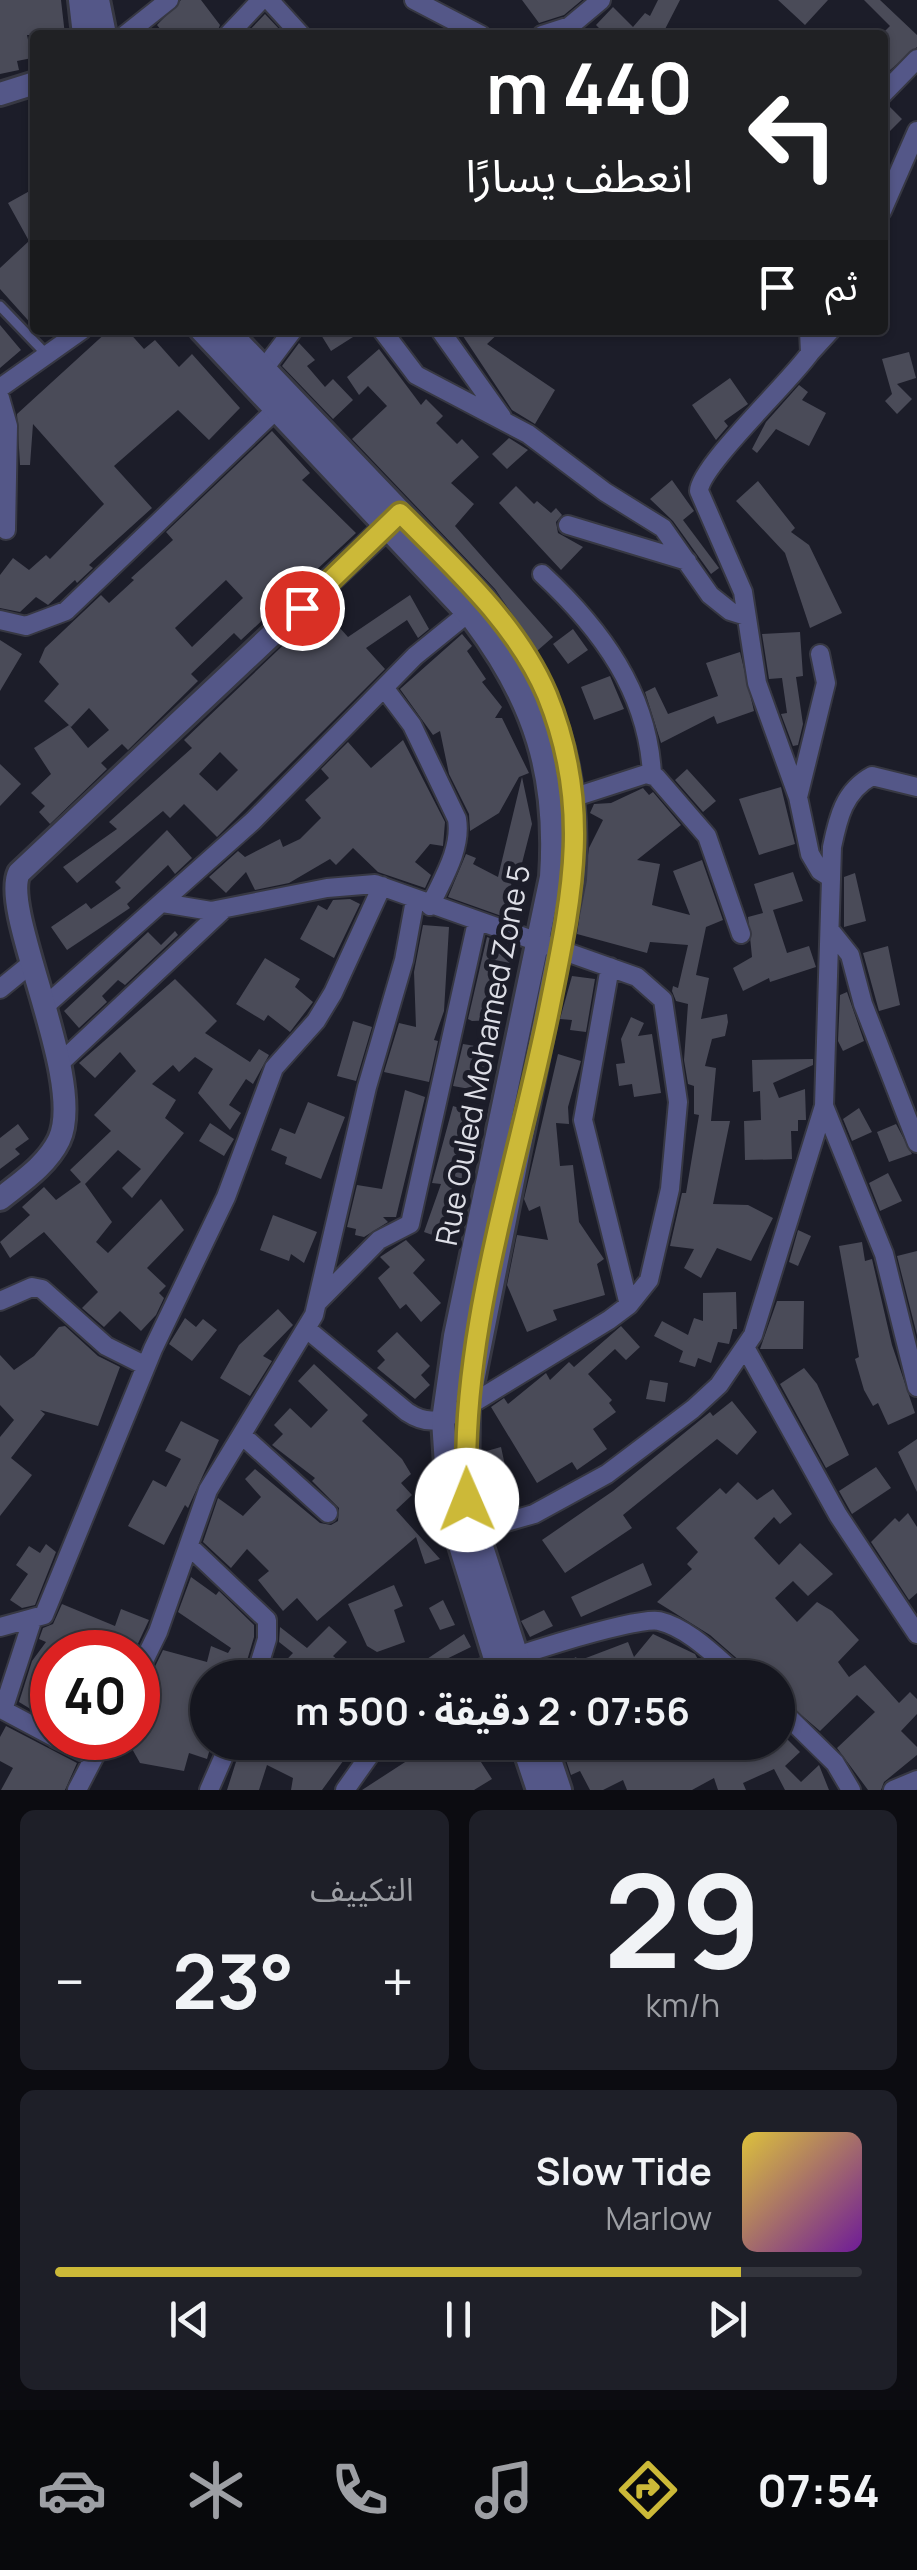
<!DOCTYPE html>
<html lang="ar">
<meta charset="utf-8">
<style>
body{margin:0;font-family:Manrope,"Noto Sans Arabic",sans-serif;background:#1e1f28;color:#f1f3f6;direction:rtl;height:100vh;display:flex;flex-direction:column;font-size:38px;white-space:nowrap}
*{box-sizing:border-box;margin:0}
p{font-size:32px;color:#9d9fa4}
.icon{flex:none;width:55px;height:55px;fill:none;stroke:currentColor;stroke-width:2;stroke-linecap:round;stroke-linejoin:round}
.map{position:relative;height:1790px;overflow:hidden;direction:ltr}
.sheet{display:flex;flex-direction:column;gap:20px;padding:20px;background:#0c0c11;flex:1}
.sheet>*{flex:none}
.top-card{position:absolute;left:30px;top:30px;width:858px;height:305px;border-radius:10px;box-shadow:0 2px 8px #0004,0 0 0 2px #34353d;direction:rtl;background:#202124;color:#fff;overflow:hidden}
.speed{position:absolute;left:30px;top:1630px;display:flex;gap:20px;font-size:50px;font-weight:700;text-align:center}
.speed>*{display:grid;place-content:center;width:130px;height:130px;border-radius:50%;background:#15161f;box-shadow:0 2px 8px #0004,0 0 0 2px #34353d;line-height:1}
.speed .limit{border:15px solid #d22;background:#fff;color:#111}
.pin{position:absolute;display:grid;place-items:center;width:85px;height:85px;color:#fff;margin:-42px;border:5px solid #fff;border-radius:50%;box-shadow:0 2px 10px #0007}
.me{position:absolute;width:110px;margin:-55px;rotate:359deg;stroke-linejoin:round;filter:drop-shadow(0 0 8px #0008)}
.turn{display:flex;align-items:center;gap:35px;height:210px;padding:0 30px;font-size:45px}
.turn .icon{width:130px;height:130px;stroke-width:2.5}
.turn b{display:block;font-size:70px;line-height:85px}
.then{display:flex;align-items:center;height:95px;padding:0 30px;background:#0003;gap:20px;font-size:38px}
.big{font-size:75px;font-weight:700;line-height:1.1}
.sheet .tile{flex:1;display:flex;flex-direction:column;justify-content:center;gap:15px;min-width:0;padding:0 35px;border-radius:15px;background:#1e1f28}
.sheet .dial{align-items:center;gap:0}
.dial b{font-size:130px;line-height:1}
.song{display:flex;align-items:center;gap:30px}
.cover{width:120px;height:120px;border-radius:15px;background:linear-gradient(135deg,hsl(50 70% 55%),hsl(280 70% 35%))}
.played{height:10px;border-radius:5px;background:linear-gradient(90deg,#ccb938 85%,#34353d 85%)}
.keys{display:flex;justify-content:space-around;direction:ltr}
.heat{display:flex;justify-content:space-between;align-items:center;font-size:55px;direction:ltr}
.sheet .tiles{flex:1;display:grid;gap:20px;grid-template-columns:1fr 1fr}
.tile:last-child{grid-column:span 2}
.trip{position:absolute;left:190px;top:1660px;width:605px;height:100px;border-radius:50px;background:#15161f;box-shadow:0 2px 8px #0004,0 0 0 2px #34353d;font-weight:700;line-height:100px;text-align:center;direction:rtl}
.tabs{display:flex;height:160px;justify-content:space-around;align-items:center;background:#08090c;color:#9d9fa4}
.tabs .icon{width:70px;height:70px}
.tabs .active{color:#ccb938}
.tabs b{font-size:45px;color:#f1f3f6}
.map>svg:first-child{display:block}
.building{fill:#4a4b58;fill-rule:evenodd}
.lines{fill:none;stroke-linecap:round;stroke-linejoin:round}
.service-casing{stroke:#373843;stroke-width:14}
.minor-casing{stroke:#373843;stroke-width:22}
.tertiary-casing{stroke:#373843;stroke-width:28}
.service{stroke:#545788;stroke-width:9}
.minor{stroke:#545788;stroke-width:18}
.tertiary{stroke:#545788;stroke-width:22}
.route-casing{stroke:#857824;stroke-width:25}
.route{stroke:#ccb938;stroke-width:18}
.labels{text-anchor:middle;dominant-baseline:central;stroke-width:10;stroke-linejoin:round;paint-order:stroke}
.street-label{font-size:30px;fill:#dddee6;stroke:#1c1d29}
</style>
<div class="map">
<svg width="917" height="1790" viewBox="0 0 917 1790">
<rect width="100%" height="100%" fill="#1c1d29"/>
<!-- building -->
<path class="building" d="M0 0H61L65 35H27L32 58 17 61 19 70 0 74Z
M181 0H201L220 25 216 35H165L157 25Z
M522 0H582L564 15 539 23Z
M658 0H680L662 35H606L596 25 613 7 633 27 645 13 650 16Z
M778 0H828L805 25Z
M864 0H880L917 35V47L882 77V34L890 26Z
M265 14 281 31 245 35Z
M888 105 902 119 882 139V107Z
M35 188V328L0 289V268L29 241 8 203Z
M0 325 21 350 0 368Z
M109 330H127L144 349 155 340 179 367 192 354 240 408 209 440 178 410 114 466 152 508 89 565 93 568 77 583 75 580 48 605 36 597 20 612 0 608V575L13 558 29 570 46 555 50 559 104 504 33 424 30 465H20L17 414Z
M318 330H364L331 351Z
M459 330H502L487 344 555 390 535 424 512 410Z
M299 343 315 360 307 366 325 387 333 379 353 400 333 419 282 366Z
M379 349 421 405 426 399 443 416 436 423 457 444 462 439 479 457 451 483 474 504 455 526 553 637 537 651 495 589 352 439 387 406 368 386 359 395 347 377Z
M909 352 916 378 897 384 912 399 897 414 885 401 892 394 882 359Z
M730 378 748 404 724 421 728 426 716 440 692 405Z
M799 385 808 392 802 400 826 413 809 446 776 429 757 453 752 449 766 422Z
M272 431 310 473 302 480 356 533 241 640 234 633 191 674 198 681 128 750 122 744 101 763 107 769 50 824 39 812 45 806 31 793 51 774 34 748 69 725 88 748 109 730 89 708 71 727 44 701 59 684 39 662 45 648 101 595 109 603 134 580 131 578 173 540 166 532ZM226 580 243 598 192 647 175 628Z
M509 438 528 450 507 469 492 454Z
M672 480 694 511 683 520 719 568 711 574 673 521 650 499Z
M758 481 795 528 791 532 809 545 842 613 810 628 785 553 736 501Z
M516 486 534 504 537 501 551 513 556 508 562 515 556 522 558 533 583 547 561 570 499 503Z
M410 595 429 629 418 638 407 620 366 648 385 669 217 837 184 804 170 818 163 811 77 883 63 867 117 829 109 822 192 748 184 740 322 608 348 637ZM220 752 238 770 217 791 199 774Z
M573 629 588 650 568 664 553 644Z
M800 632 803 676 796 677 803 724 798 745 793 746 781 714 787 713 782 678 769 679 762 634Z
M462 634 472 646 467 651 486 679 482 682 502 707 495 718H502L529 773 519 777 499 813 470 831 469 814 449 774 440 731 433 735 400 689Z
M0 640 22 654 0 691Z
M740 652 754 711 717 724 714 716 661 743 645 692 655 687 668 714 718 696 706 663Z
M610 676 624 709 594 720 581 687Z
M403 740 445 822 443 846 430 844 415 862 431 875 425 888 378 872 353 848 336 865 330 859 289 883 255 890 246 872 226 893 209 877 238 851 245 857 280 839 283 847 300 839 321 818 305 800 329 778 321 769 348 742 371 768Z
M0 764 21 784 0 806Z
M687 769 716 801 703 812 675 780Z
M522 777 532 824 521 867 510 864 512 897 521 899 516 921 448 897 466 854 476 858 473 864 498 877Z
M781 787 795 844 759 855 739 799Z
M643 788 649 795 653 792 681 825 637 860 660 864 652 905 690 915 673 871 702 860 723 920 706 927 696 975 709 978 701 1019 727 1014 728 1022 725 1036 712 1039 705 1066 716 1068 711 1121H730L713 1204 748 1205 773 1218 751 1261 717 1248 701 1278 684 1268 694 1249 670 1246 682 1193H686L699 1115 694 1114V1086L688 1084 684 1060 688 1004 676 1001 672 991 673 986 678 988 688 945 650 942 647 953 577 934 589 848 603 820 590 813 594 804 611 803Z
M167 830 192 858 175 874 168 865 127 904 130 908 67 950 51 927 86 903 91 909 121 888 115 882Z
M793 872 803 901 773 910 787 953 809 946 816 967 770 982 769 978 743 991 733 968 752 957 748 917 763 913 754 884Z
M855 873 866 921 844 927V877Z
M350 899 360 904 334 958 300 939 318 905 327 910 333 900Z
M423 925 449 927 444 1011 434 1040 438 1041 429 1082 384 1072 399 1023 416 1027 414 972Z
M175 931 178 935 125 985 118 980 102 996 107 1002 79 1028 64 1011 148 932 161 945Z
M487 937 512 946 513 957 495 1020 472 1021 468 1019Z
M888 946 900 1005 879 1011 863 953Z
M265 958 300 979 295 987 313 1002 290 1032 268 1015 264 1021 236 1004Z
M572 976 595 979 586 1032 570 1030 572 1020 560 1019Z
M175 979 217 1021 205 1033 250 1062 259 1049 269 1055 253 1084 246 1079 229 1105 241 1113 230 1130 198 1093 213 1069 195 1057 179 1072 173 1065 152 1084 176 1100 165 1118 184 1133 132 1198 122 1188 141 1169 118 1150 85 1184 112 1222 96 1242 108 1253 161 1199 184 1230 147 1268 166 1286 159 1293 164 1298 156 1315 141 1331 120 1311 104 1327 82 1308 98 1292 44 1232 10 1258 0 1242 30 1215 22 1207 44 1187 56 1200 81 1182 70 1170 111 1131 94 1115 136 1071 120 1052 95 1078 79 1063Z
M847 992 864 1041 843 1051 838 1041 840 995Z
M631 1017 644 1023 638 1036 652 1034 661 1093 634 1097 632 1084 619 1086 616 1064 625 1063 621 1039Z
M353 1021 372 1027 356 1081 337 1076Z
M463 1044 488 1048 481 1091 453 1086Z
M558 1054 581 1061 568 1107 569 1124 556 1123 560 1166 573 1165 579 1222 604 1259 597 1264 605 1295 553 1310 557 1320 527 1332 507 1285 517 1235 548 1240 540 1206 529 1211 524 1199Z
M813 1059V1065L773 1083 779 1098 805 1089 806 1120H798V1131H791L792 1159 745 1160 744 1121 761 1120 760 1091 753 1092 752 1060Z
M405 1090 425 1097 396 1217H383L388 1222 364 1237 355 1235 356 1229 347 1227 357 1185 382 1189Z
M308 1102 345 1117 321 1179 285 1164 287 1157 271 1150 280 1128 295 1134Z
M453 1106 472 1112 464 1136 461 1192 444 1239 424 1232 441 1184 432 1183Z
M859 1108 872 1132 852 1141 843 1119Z
M210 1123 234 1139 224 1156 199 1141Z
M18 1124 29 1139 15 1149 20 1154 0 1169V1138Z
M896 1124 912 1154 889 1162 877 1132Z
M888 1173 902 1201 880 1211 869 1183Z
M273 1215 317 1232 304 1263 291 1254 289 1261 260 1250Z
M798 1230 811 1236 798 1266 789 1262Z
M406 1240 425 1260 413 1273 441 1303 421 1322 406 1304 400 1309 378 1278 390 1267 380 1257Z
M862 1242 865 1261 872 1259 892 1345 915 1413 888 1425 878 1403 873 1406 864 1390 855 1359 859 1357 839 1246Z
M917 1251V1335L897 1256Z
M736 1292 737 1329H733L729 1344 718 1342 711 1363 698 1358 695 1367 679 1362 683 1351 654 1336 662 1321 688 1335 694 1318 703 1321V1293Z
M777 1301H804L803 1349H760Z
M278 1309 293 1325 263 1356 272 1361 250 1396 220 1378 239 1345Z
M185 1318 196 1327 203 1319 217 1330 192 1361 169 1344Z
M65 1326 98 1356 120 1367 98 1426 40 1410 45 1414 11 1458 32 1475 0 1516V1437L14 1420 0 1405V1355L14 1370 34 1356 59 1327Z
M621 1326 640 1347 626 1360 615 1349 588 1374 612 1400 609 1403 616 1412 593 1429 607 1449 577 1470 572 1462 537 1483 491 1407 504 1398 508 1404 546 1373 550 1380 569 1362 574 1367Z
M397 1332 430 1366 421 1375 430 1385 415 1399 377 1368 385 1360 377 1351Z
M314 1364 368 1415 362 1421 402 1459 411 1474 401 1483 412 1495 396 1510 440 1559 425 1564 416 1537 317 1621 297 1598 283 1611 258 1580 269 1571 247 1549 231 1568 203 1542 218 1498 243 1516 261 1497 245 1479 255 1469 320 1523 331 1525 338 1521 339 1508 312 1481 315 1478 272 1445 283 1434 274 1425 290 1408 311 1428 328 1410 298 1381Z
M804 1368 817 1384 849 1455 826 1468 780 1384Z
M650 1380 668 1383 665 1402 646 1399Z
M732 1401 757 1432 737 1455 717 1439 623 1515 632 1528 565 1573 542 1540 613 1491 710 1412 713 1416Z
M181 1421 219 1440 188 1508 185 1505 164 1545 128 1526 153 1480 166 1487 181 1459 165 1451Z
M917 1439V1492L898 1452Z
M501 1447 514 1507 487 1514 482 1498 483 1452Z
M876 1467 891 1488 852 1514 839 1491Z
M738 1482 757 1500 773 1489 792 1514 780 1524 774 1517 754 1538 779 1565 800 1543 833 1574 808 1596 793 1581 775 1598 797 1622 817 1602 832 1611 859 1640 838 1662 849 1677 865 1665 899 1703 910 1692 917 1699V1714L901 1731 917 1747V1755L884 1782 881 1790H868L837 1748 875 1712 857 1695 820 1731 778 1695V1678H753L749 1669 710 1635 657 1602 692 1569 687 1564 698 1552 676 1528 720 1488 726 1494Z
M908 1513 917 1527V1593L909 1600 871 1542 895 1518 899 1522Z
M46 1544 56 1552 35 1605 22 1608 10 1600 28 1574 16 1565 29 1546 40 1553Z
M643 1563 652 1585 581 1617 571 1597Z
M191 1577 216 1595 219 1591 254 1625V1637L243 1674 231 1671 230 1678H208V1742H212L207 1759 189 1753 184 1771 140 1763 126 1738H138V1685L149 1679 163 1650 207 1662 211 1646 228 1653 231 1648 178 1612Z
M394 1585 403 1606 394 1610 405 1642 377 1652 367 1646 348 1604Z
M443 1600 455 1625 440 1630 429 1608Z
M62 1604 115 1626 121 1609 149 1620 134 1652H52V1722L19 1702 32 1661 46 1642 39 1639 43 1628 53 1624Z
M544 1610 553 1626 530 1637 521 1621Z
M329 1626 347 1642 333 1656 339 1661 323 1677 317 1671 312 1678H269L293 1653 279 1642 280 1627 307 1648Z
M464 1634 471 1647 428 1668 424 1661Z
M653 1634 695 1654 700 1663 697 1667 707 1678H539L576 1657 578 1661 628 1642 634 1657Z
M6 1726 77 1763 65 1790H1L13 1768 0 1761V1737Z
M778 1730 800 1752 785 1766 801 1782 819 1765 829 1790H785L774 1769 743 1783 746 1790H718L714 1778 692 1790H627L623 1780 603 1790H590L580 1771 571 1775 560 1742H778Z
M274 1742H357L322 1790H291L293 1778 267 1765 259 1790H227L242 1743 274 1753Z
M436 1742H481L488 1753 479 1759 492 1779 474 1790H362Z"/>
<g class="lines">
<!-- service casing -->
<g class="service-casing">
<path id="service" d="M0 306 47 355"/>
</g>
<!-- minor casing -->
<g class="minor-casing">
<path id="minor" d="M269 0 301 35
M414 0 481 35
M125 35 169 0
M228 35 261 0
M542 35 570 26 601 0
M882 95 917 59
M882 211 917 131
M382 330 416 375 528 434 605 492 663 528 710 595 730 611 746 616
M440 330 502 417
M809 330 810 353C789 383 700 466 699 491L743 592 757 683 798 797 810 854 820 871 831 878
M810 353 831 330
M263 370 293 330
M0 388 82 330
M0 398 8 426 6 530
M568 525 687 561
M542 574C601 629 648 692 652 775
M0 620 26 626 66 611 282 404
M385 689 412 725 457 819C462 849 442 880 430 906
M575 797 646 774 656 777 707 836 741 934
M798 797 826 683 820 654
M163 903 211 911 327 888 375 884 637 977 663 1000 678 1102 670 1189 649 1280 629 1305 609 1320 468 1406C445 1419 431 1428 407 1412L308 1330
M830 930 850 955 863 1004 917 1143
M610 967 583 1120 629 1305
M0 989 33 962
M44 1007 253 821 415 656 468 613
M58 1065 224 909
M824 1106 884 1254 917 1387
M0 1301 32 1287 42 1289 106 1346 146 1366
M317 1303 379 1240 410 1224 477 922
M746 1349 838 1515 917 1634
M243 1436 328 1513
M475 1531 534 1514 607 1474 693 1409 719 1385 753 1335 824 1106 832 847C838 818 844 791 872 776L917 787
M189 1546 267 1620V1639L255 1678
M32 1621 3 1710 52 1736
M0 1627 44 1615 153 1349 226 1197 274 1068 316 1021 333 993 382 886
M138 1673 158 1632 208 1490 314 1315 367 1087 404 960 415 900
M459 1678C485 1664 635 1616 659 1621 689 1628 717 1658 741 1678
M778 1707 835 1763 851 1790
M55 1738 94 1757
M77 1790 104 1738
M209 1790 230 1742
M345 1790 379 1742
M893 1790 917 1780"/>
</g>
<!-- tertiary casing -->
<g class="tertiary-casing">
<path id="tertiary" d="M80 0 84 35
M98 0 105 35
M0 94 35 83
M201 330 473 619C535 701 558 775 551 877L455 1336 443 1420 449 1510 501 1678
M227 330 484 599C552 688 582 766 573 879L468 1406 467 1500 524 1678
M0 1199C21 1182 47 1165 59 1140 87 1081 0 912 19 873L398 516
M522 1742 538 1790
M544 1742 560 1790"/>
</g>
<!-- service -->
<use href="#service" class="service"/>
<!-- minor -->
<use href="#minor" class="minor"/>
<!-- tertiary -->
<use href="#tertiary" class="tertiary"/>
</g>
<g class="lines">
<!-- route casing -->
<g class="route-casing">
<path id="route" d="M302 608 400 513C454 567 517 624 547 695 591 803 573 891 551 1000 519 1164 458 1332 467 1500"/>
</g>
<!-- route -->
<use href="#route" class="route"/>
</g>
<g class="labels">
<!-- street labels -->
<g class="street-label">
<text transform="translate(482 1055) rotate(-79)">Rue Ouled Mohamed Zone 5</text>
</g>
</g>
</svg>
<div class="speed"><div class="limit">40</div></div>
<div class="pin" style="left:302px;top:608px;background:#d93025"><svg class="icon" aria-label="arrive" viewBox="0 0 24 24"><path d="M6 21V4h12l-3 4 3 4H6"/></svg></div>
<svg class="me" style="left:467px;top:1500px" viewBox="-20 -20 40 40"><circle r="19" fill="#fff"/><path d="M0-13L10 11 0 6-10 11z" fill="#ccb938"/></svg>
<div class="trip">07:56 · 2 دقيقة · 500 m</div>
<div class="top-card">
<div class="turn"><svg class="icon" aria-label="left" viewBox="0 0 24 24"><path d="M17 20v-9H6M10 6l-5 5 5 5"/></svg><div><b>440 m</b>انعطف يسارًا</div></div>
<div class="then">ثم<svg class="icon" aria-label="arrive" viewBox="0 0 24 24"><path d="M6 21V4h12l-3 4 3 4H6"/></svg></div>
</div>
</div>
<section class="sheet">
<div class="tiles">
<div class="tile dial"><b>29</b><p>km/h</p></div>
<div class="tile"><p>التكييف</p>
<div class="heat"><a>−</a><b class="big">23°</b><a>+</a></div>
</div>
<div class="tile">
<div class="song"><i class="cover"></i><div><b>Slow Tide</b><p>Marlow</p></div></div>
<div class="played"></div>
<div class="keys"><svg class="icon" aria-label="previous" viewBox="0 0 24 24"><path d="M18 5L8 12l10 7zM5 5v14"/></svg><svg class="icon" aria-label="pause" viewBox="0 0 24 24"><path d="M8 5v14M16 5v14"/></svg><svg class="icon" aria-label="next" viewBox="0 0 24 24"><path d="M6 5l10 7-10 7zM19 5v14"/></svg></div>
</div>
</div>
</section>
<nav class="tabs">
<b>07:54</b>
<svg class="icon active" aria-label="directions" viewBox="0 0 24 24"><path d="M12 3l9 9-9 9-9-9zM9 14v-3h6M13 9l2 2-2 2"/></svg>
<svg class="icon" aria-label="music" viewBox="0 0 24 24"><path d="M9 18V5l10-2v13"/><circle cx="6" cy="18" r="3"/><circle cx="16" cy="16" r="3"/></svg>
<svg class="icon" aria-label="phone" viewBox="0 0 24 24"><path d="M5 4h4l2 5-3 2q2 4 5 5l2-3 5 2v4C11 20 4 13 5 4z"/></svg>
<svg class="icon" aria-label="climate" viewBox="0 0 24 24"><path d="M12 3v18M4 7l16 10M4 17L20 7"/></svg>
<svg class="icon" aria-label="car" viewBox="0 0 24 24"><path d="M5 17H2v-5l4-1 3-4h7l3 4 3 1v5h-3M9 17h6M6 11h13"/><circle cx="7" cy="17" r="2"/><circle cx="17" cy="17" r="2"/></svg>
</nav>
